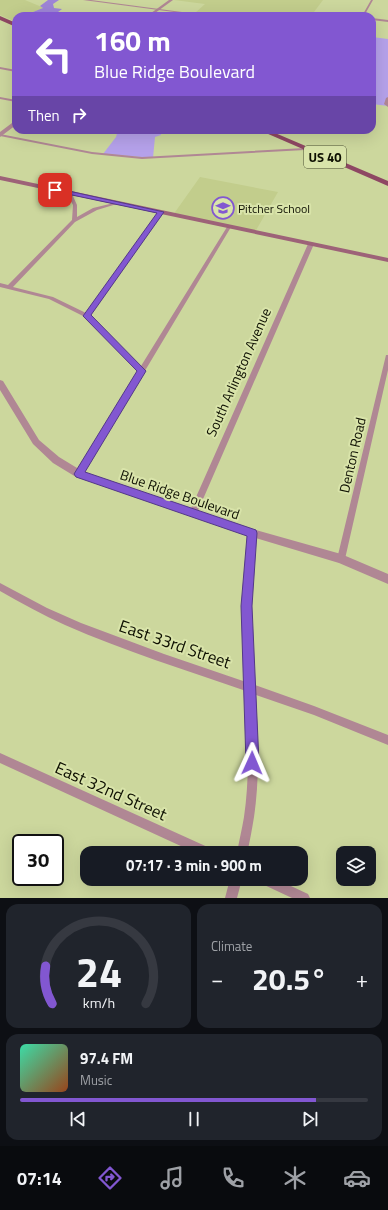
<!DOCTYPE html>
<meta charset="utf-8">
<style>
body{margin:0;font-family:"Titillium Web",sans-serif;background:#20242c;color:#f1f3f6;height:100vh;display:flex;flex-direction:column;font-size:15px;white-space:nowrap}
*{box-sizing:border-box;margin:0}
p{font-size:13px;color:#9ea1a6}
.icon{flex:none;width:22px;height:22px;fill:none;stroke:currentColor;stroke-width:2;stroke-linecap:round;stroke-linejoin:round}
.map{position:relative;height:898px;overflow:hidden}
.sheet{display:flex;flex-direction:column;gap:6px;padding:6px;background:#0d0f14;flex:1}
.sheet>*{flex:none}
.guide{position:absolute;left:12px;top:12px;width:364px;height:122px;border-radius:12px;box-shadow:0 4px 16px #0002;background:#8257d1;color:#fff;overflow:hidden}
.fabs{position:absolute;left:336px;top:846px;display:grid;gap:8px}
.fabs a{display:grid;place-items:center;width:40px;height:40px;border-radius:8px;background:#171b24;box-shadow:0 4px 16px #0002;font-size:20px}
.speed{position:absolute;left:12px;top:834px;display:flex;gap:8px;font-size:20px;font-weight:700;text-align:center}
.speed>*{display:grid;place-content:center;width:52px;height:52px;border-radius:50%;background:#171b24;box-shadow:0 4px 16px #0002;line-height:1}
.speed .limit{border:2px solid #111;border-radius:6px;background:#fff;color:#111}
.pin{position:absolute;display:grid;place-items:center;width:34px;height:34px;color:#fff;margin:-17px;border-radius:8px;box-shadow:0 2px 6px #0006}
.me{position:absolute;width:44px;margin:-22px;rotate:1deg;stroke-linejoin:round;filter:drop-shadow(0 0 3px #0008)}
.turn{display:flex;align-items:center;gap:14px;height:84px;padding:0 16px;font-size:18px}
.turn .icon{width:52px;height:52px;stroke-width:2.5}
.turn b{display:block;font-size:28px;line-height:34px}
.then{display:flex;align-items:center;height:38px;padding:0 16px;background:#0003;gap:8px;font-size:15px}
.big{font-size:30px;font-weight:700;line-height:1.1}
.sheet .tile{flex:1;display:flex;flex-direction:column;justify-content:center;gap:6px;min-width:0;padding:0 14px;border-radius:12px;background:#20242c}
.sheet .dial{align-items:center;gap:0}
.dial svg{height:104px;overflow:visible;fill:none;stroke:#363941;stroke-width:7;stroke-linecap:round;text-anchor:middle}
.dial text{fill:#f1f3f6;stroke:none}
.song{display:flex;align-items:center;gap:12px}
.cover{width:48px;height:48px;border-radius:6px;background:linear-gradient(135deg,hsl(160 70% 55%),hsl(20 70% 35%))}
.played{height:4px;border-radius:2px;background:linear-gradient(90deg,#8257d1 85%,#363941 85%)}
.keys{display:flex;justify-content:space-around;direction:ltr}
.heat{display:flex;justify-content:space-between;align-items:center;font-size:22px;direction:ltr}
.sheet .tiles{flex:1;display:grid;gap:6px;grid-template-columns:1fr 1fr}
.tile:last-child{grid-column:span 2}
.trip{position:absolute;left:80px;top:846px;width:228px;height:40px;border-radius:12px;background:#171b24;box-shadow:0 4px 16px #0002;font-weight:700;line-height:40px;text-align:center}
.tab-bar{display:flex;height:64px;justify-content:space-around;align-items:center;background:#090b0e;color:#9ea1a6}
.tab-bar .icon{width:28px;height:28px}
.tab-bar .on{color:#8257d1}
.tab-bar b{font-size:18px;color:#f1f3f6}
.map>svg:first-child{display:block}
.built{fill:#c2cd8c}
.green{fill:#b5a1ea}
.forest{fill:#9d85d6}
.lines{fill:none;stroke-linecap:round;stroke-linejoin:round}
.minor{fill:#b08794;fill-rule:evenodd}
.tertiary{fill:#b08794;fill-rule:evenodd}
.secondary{fill:#9d6278;fill-rule:evenodd}
.primary{fill:#8e4763;fill-rule:evenodd}
.route{fill:#8257d1;stroke:#543988}
.labels{text-anchor:middle;dominant-baseline:central;stroke-width:4;stroke-linejoin:round;paint-order:stroke}
.far-poi-label{font-size:12px;fill:#0d0f00;stroke:#d9e4aa;text-anchor:start}
.shield{fill:#d9e4aa;stroke:#4a4f33;stroke-width:1}
.shield-label{font-size:13px;font-weight:bold;fill:#0d0f00}
.street-label{font-size:14px;fill:#0d0f00;stroke:#d9e4aa}
.near-street-label{font-size:17px;fill:#0d0f00;stroke:#d9e4aa}
</style>
<div class="map">
<svg width="388" height="898" viewBox="0 0 388 898">
<rect width="100%" height="100%" fill="#ccd79d"/>
<!-- built -->
<path class="built" d="M0 0H25L44 8 33 12 34 14 29 16H16V22L0 15Z
M174 0H323L311 16H219L195 13 205 4Z
M200 177 278 192 255 232 173 215Z"/>
<!-- green -->
<path class="green" d="M372 37 388 39V106L372 104Z
M118 130H159L161 135 155 137 153 158 103 154 116 137Z"/>
<!-- forest -->
<path class="forest" d="M48 0H59L53 4 54 8 62 9 58 12 76 14 73 16 53 13 42 16H29L34 14 33 12 43 8 40 6Z"/>
<g class="lines">
<!-- minor -->
<path class="minor" d="M83 0H91L212 16H204Z
M371 0H373L364 16H362Z
M372 18 388 20V22L372 20Z
M0 67 16 70V72L0 69Z
M0 97 16 100V102L0 99Z
M388 97V107L384 104 386 98Z
M0 134 92 152 142 157 305 148 307 149 305 150 142 159 92 154 0 136Z
M67 192H71L77 205V217L93 208 118 202 120 203 97 210 75 222 13 287 53 297 86 313 159 211H163V213L90 316 141 366 227 227 229 226 231 227 82 476H76L75 474 76 472 138 371 85 317 49 299 0 287V283L8 285 72 220 73 205 67 193Z
M311 242 314 244 197 513 196 515 193 516 190 515 189 513 308 244Z
M386 355H388V370L345 559 344 562 341 563 338 562 337 559Z
M252 530 255 531 256 533 251 606 255 685 314 706 388 735V745L314 715 256 695C258 735 260 777 254 817 252 829 250 841 247 853H237C239 841 242 829 244 817 250 776 248 733 246 691 186 670 124 651 65 625 43 615 21 603 0 591V583L47 608 81 623 164 654 246 682 243 606 248 533 249 531Z
M0 753 212 849 213 853H196L0 763Z
M230 879H242L237 898H225Z
M258 879H276L308 894 310 898H292L260 883Z"/>
<!-- tertiary -->
<path class="tertiary" d="M169 0H173L151 16H147Z
M16 120V125L0 137V132Z
M0 380 3 381 39 440 59 457 82 471 252 529 341 554 388 574V584L339 563 252 537 76 477 53 463 33 444 0 390Z"/>
<!-- secondary -->
<path class="secondary" d="M0 176 388 258V262L0 180Z"/>
<!-- primary -->
<path class="primary" d="M0 16 16 23V27L0 20Z
M259 130H268L388 181V186Z"/>
</g>
<!-- route -->
<path class="route" d="M55 188 164 212 91 315 146 371 85 472 256 530 257 533 252 606 259 763 257 767 252 769 248 767 246 763 241 606 247 536 76 477 74 474 137 371 83 316 157 213 53 191 52 190Z"/>
<!-- icons -->
<defs>
<g id="school-ring" transform="scale(1.15)"><circle r="9.5" fill="#d9e4aa" stroke="#8257d1" stroke-width="1.5"/><path d="M0-5L7-2L0 1L-7-2ZM-4 1L0 2.5L4 1V4Q0 6-4 4Z" fill="#8257d1"/></g>
</defs>
<g fill-rule="evenodd">
<use href="#school-ring" x="223" y="208"/>
</g>
<g class="labels">
<!-- far-poi labels -->
<g class="far-poi-label">
<text x="238" y="208">Pitcher School</text>
</g>
<!-- shield labels -->
<rect class="shield" x="304" y="146" width="42" height="22" rx="3"/>
<g class="shield-label">
<text x="325" y="157">US 40</text>
</g>
<!-- street labels -->
<g class="street-label">
<text transform="translate(238 372) rotate(-66)">South Arlington Avenue</text>
<text transform="translate(352 455) rotate(-77)">Denton Road</text>
<text transform="translate(180 494) rotate(19)">Blue Ridge Boulevard</text>
</g>
<!-- near-street labels -->
<g class="near-street-label">
<text transform="translate(175 644) rotate(19)">East 33rd Street</text>
<text transform="translate(111 791) rotate(24)">East 32nd Street</text>
</g>
</g>
</svg>
<div class="fabs">
<a><svg class="icon" aria-label="layers" viewBox="0 0 24 24"><path d="M12 4l9 5-9 5-9-5zM3 14l9 5 9-5"/></svg></a>
</div>
<div class="speed"><div class="limit">30</div></div>
<div class="pin" style="left:55px;top:190px;background:#d93025"><svg class="icon" aria-label="arrive" viewBox="0 0 24 24"><path d="M6 21V4h12l-3 4 3 4H6"/></svg></div>
<svg class="me" style="left:252px;top:763px" viewBox="-20 -20 40 40"><path d="M0-17L14 15 0 8-14 15z" fill="#8257d1" stroke="#fff" stroke-width="4"/></svg>
<div class="trip">07:17 · 3 min · 900 m</div>
<div class="guide">
<div class="turn"><svg class="icon" aria-label="left" viewBox="0 0 24 24"><path d="M17 20v-9H6M10 6l-5 5 5 5"/></svg><div><b>160 m</b>Blue Ridge Boulevard</div></div>
<div class="then">Then<svg class="icon" aria-label="right" viewBox="0 0 24 24"><path d="M7 20v-9h11M14 6l5 5-5 5"/></svg></div>
</div>
</div>
<section class="sheet">
<div class="tiles">
<div class="tile dial"><svg viewBox="0 0 100 80">
<path d="M14 69A42 42 0 1 1 86 69"/>
<path d="M14 69A42 42 0 0 1 9 40" stroke="#8257d1"/>
<text x="50" y="56" font-size="32" font-weight="700">24</text>
<text x="50" y="72" font-size="11">km/h</text>
</svg></div>
<div class="tile"><p>Climate</p>
<div class="heat"><a>−</a><b class="big">20.5°</b><a>+</a></div>
</div>
<div class="tile">
<div class="song"><i class="cover"></i><div><b>97.4 FM</b><p>Music</p></div></div>
<div class="played"></div>
<div class="keys"><svg class="icon" aria-label="previous" viewBox="0 0 24 24"><path d="M18 5L8 12l10 7zM5 5v14"/></svg><svg class="icon" aria-label="pause" viewBox="0 0 24 24"><path d="M8 5v14M16 5v14"/></svg><svg class="icon" aria-label="next" viewBox="0 0 24 24"><path d="M6 5l10 7-10 7zM19 5v14"/></svg></div>
</div>
</div>
</section>
<nav class="tab-bar">
<b>07:14</b>
<svg class="icon on" aria-label="directions" viewBox="0 0 24 24"><path d="M12 3l9 9-9 9-9-9zM9 14v-3h6M13 9l2 2-2 2"/></svg>
<svg class="icon" aria-label="music" viewBox="0 0 24 24"><path d="M9 18V5l10-2v13"/><circle cx="6" cy="18" r="3"/><circle cx="16" cy="16" r="3"/></svg>
<svg class="icon" aria-label="phone" viewBox="0 0 24 24"><path d="M5 4h4l2 5-3 2q2 4 5 5l2-3 5 2v4C11 20 4 13 5 4z"/></svg>
<svg class="icon" aria-label="climate" viewBox="0 0 24 24"><path d="M12 3v18M4 7l16 10M4 17L20 7"/></svg>
<svg class="icon" aria-label="car" viewBox="0 0 24 24"><path d="M5 17H2v-5l4-1 3-4h7l3 4 3 1v5h-3M9 17h6M6 11h13"/><circle cx="7" cy="17" r="2"/><circle cx="17" cy="17" r="2"/></svg>
</nav>
